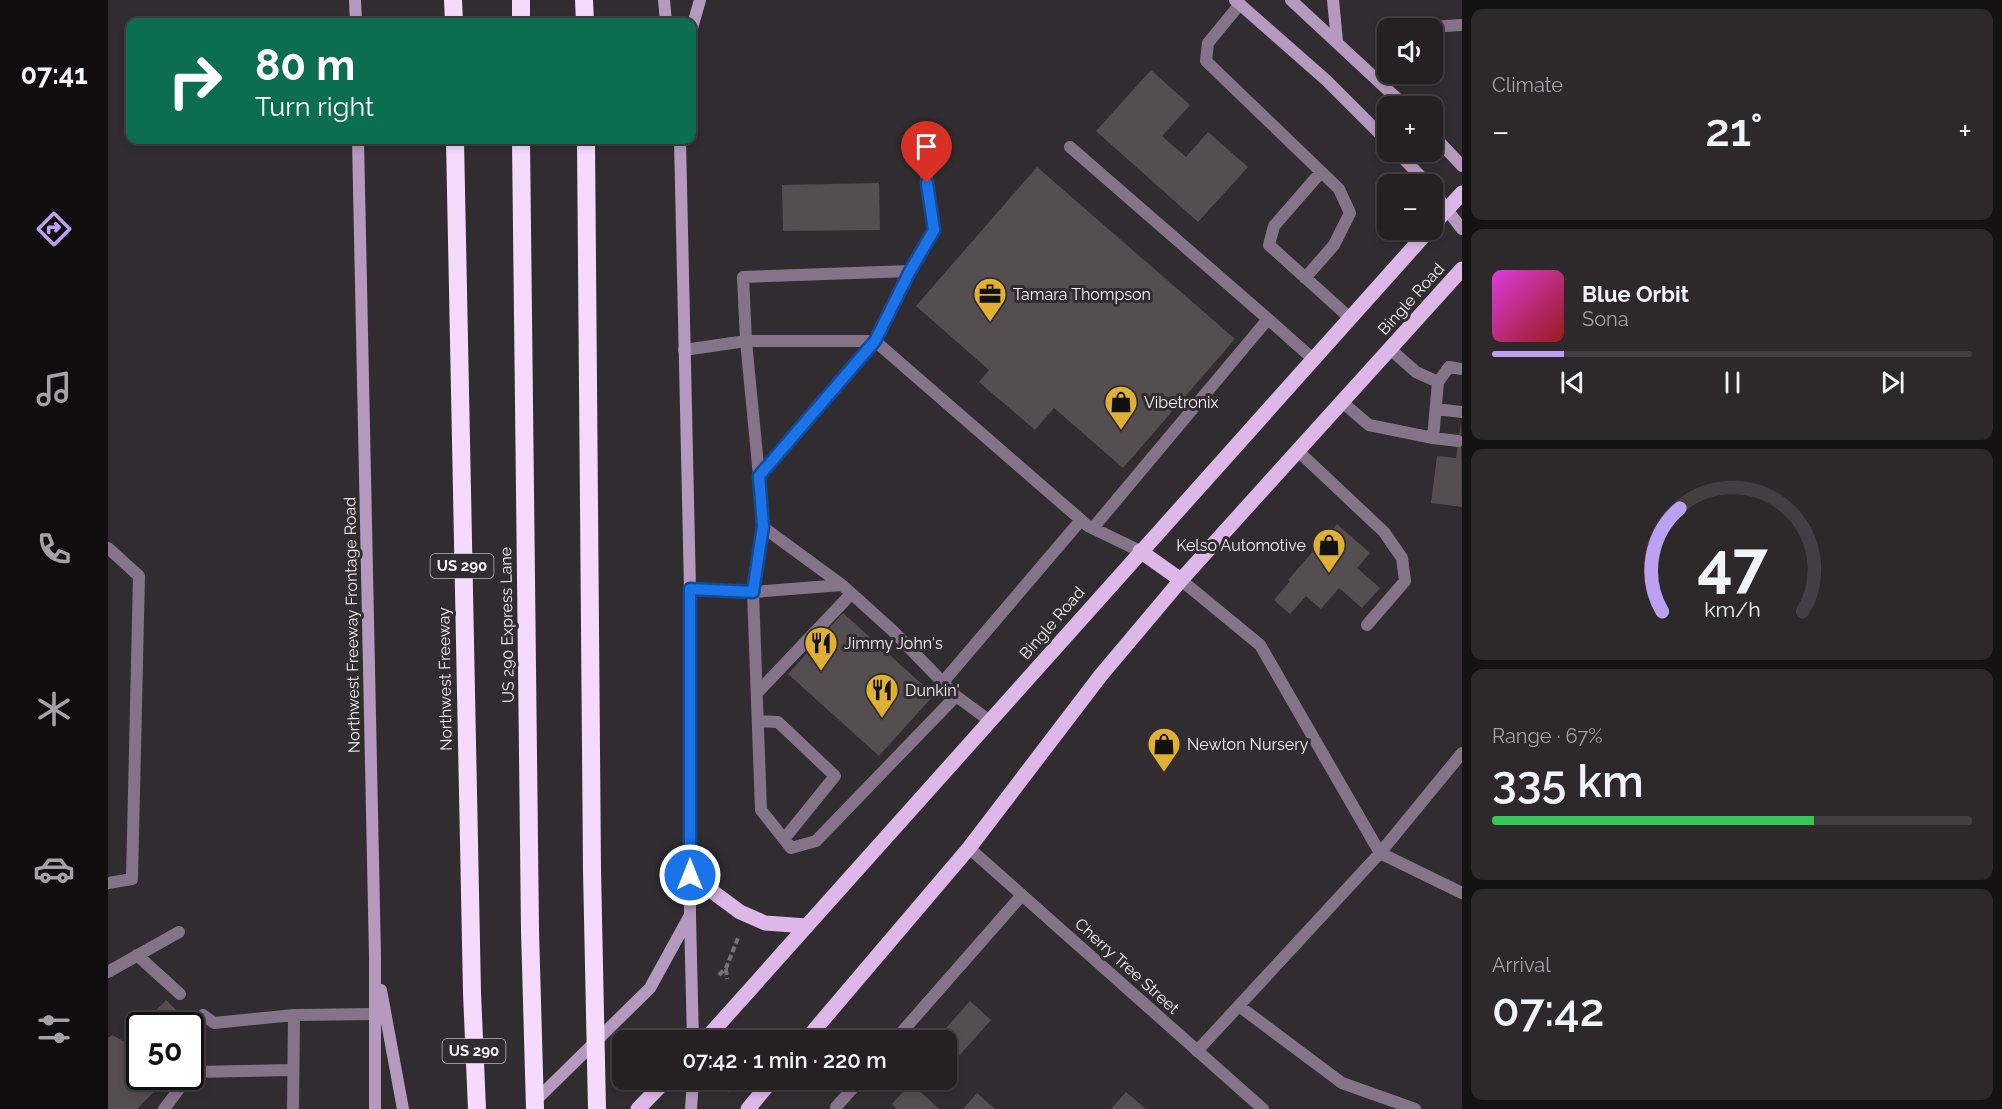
<!DOCTYPE html>
<meta charset="utf-8">
<style>
body{margin:0;font-family:Raleway,sans-serif;background:#2d292b;color:#f1f3f6;height:100vh;display:flex;flex-direction:column;font-size:22px;white-space:nowrap}
*{box-sizing:border-box;margin:0}
p{font-size:20px;color:#a3a3a6}
.icon{flex:none;width:33px;height:33px;fill:none;stroke:currentColor;stroke-width:2;stroke-linecap:round;stroke-linejoin:round}
.map{position:relative;flex:1;overflow:hidden}
.panel{display:flex;flex-direction:column;gap:9px;padding:9px;background:#141213;width:540px}
.panel>*{flex:none}
.guide{position:absolute;left:18px;top:18px;width:570px;height:126px;border-radius:12px;box-shadow:0 3px 9px #0003,0 0 0 2px #423e41;background:#0b6e4f;color:#fff;overflow:hidden}
.tools{position:absolute;left:1269px;top:18px;display:grid;gap:12px}
.tools a{display:grid;place-items:center;width:66px;height:66px;border-radius:12px;background:#252123;box-shadow:0 3px 9px #0003,0 0 0 2px #423e41;font-size:30px}
.speed{position:absolute;left:18px;top:1012px;display:flex;gap:12px;font-size:30px;font-weight:700;text-align:center}
.speed>*{display:grid;place-content:center;width:78px;height:78px;border-radius:50%;background:#252123;box-shadow:0 3px 9px #0003,0 0 0 2px #423e41;line-height:1}
.speed .limit{border:3px solid #111;border-radius:9px;background:#fff;color:#111}
.pin{position:absolute;display:grid;place-items:center;width:51px;height:51px;color:#fff;margin:-62px -26px;border-radius:50% 50% 50% 0;rotate:-45deg;box-shadow:0 0 6px #0007}
.pin .icon{rotate:45deg}
.me{position:absolute;width:66px;margin:-33px;rotate:0deg;stroke-linejoin:round;filter:drop-shadow(0 0 4px #0008)}
.turn{display:flex;align-items:center;gap:21px;height:126px;padding:0 30px;font-size:27px}
.turn .icon{width:78px;height:78px;stroke-width:2.5}
.turn b{display:block;font-size:42px;line-height:51px}
.big{font-size:45px;font-weight:600;line-height:1.1}
.panel .widget{flex:1;display:flex;flex-direction:column;justify-content:center;gap:9px;min-width:0;padding:0 21px;border-radius:12px;background:#2d292b}
.panel .dial{align-items:center;gap:0}
.dial svg{height:156px;overflow:visible;fill:none;stroke:#423e41;stroke-width:7;stroke-linecap:round;text-anchor:middle}
.dial text{fill:#f1f3f6;stroke:none}
.song{display:flex;align-items:center;gap:18px}
.cover{width:72px;height:72px;border-radius:9px;background:linear-gradient(135deg,hsl(300 70% 55%),hsl(0 70% 35%))}
.played{height:6px;border-radius:3px;background:linear-gradient(90deg,#bca0f2 15%,#423e41 15%)}
.keys{display:flex;justify-content:space-around;direction:ltr}
.heat{display:flex;justify-content:space-between;align-items:center;font-size:33px;direction:ltr}
.charge{height:9px;border-radius:4px;background:linear-gradient(90deg,#34c759 67%,#423e41 0)}
.trip{position:absolute;left:504px;top:1030px;width:345px;height:60px;border-radius:12px;background:#252123;box-shadow:0 3px 9px #0003,0 0 0 2px #423e41;font-weight:600;line-height:60px;text-align:center}
main{display:flex;flex:1;min-height:0}
.dock{display:flex;flex-direction:column;width:108px;justify-content:space-around;align-items:center;background:#0f0d0e;color:#a3a3a6}
.dock .icon{width:42px;height:42px}
.dock .active{color:#bca0f2}
.dock b{font-size:27px;color:#f1f3f6}
.map>svg:first-child{display:block}
.building{fill:#554e50}
.lines{fill:none;stroke-linecap:round;stroke-linejoin:round}
.path{stroke:#767174;stroke-width:4;stroke-dasharray:6 3;stroke-linecap:butt}
.service{stroke:#85738a;stroke-width:12}
.minor{stroke:#85738a;stroke-width:12}
.secondary{stroke:#b699be;stroke-width:12}
.primary{stroke:#ddb7e7;stroke-width:15}
.motorway{stroke:#f5dafd;stroke-width:18}
.motorway-bridge{stroke:#f5dafd;stroke-width:18}
.route-casing{stroke:#114b97;stroke-width:15}
.route{stroke:#1a73e8;stroke-width:10}
.labels{text-anchor:middle;dominant-baseline:central;stroke-width:6;stroke-linejoin:round;paint-order:stroke}
.shield{fill:#312c2f;stroke:#bab6b9;stroke-width:1.5}
.shield-label{font-size:15px;font-weight:bold;fill:#f5f1f4}
.poi-label{font-size:16px;fill:#f5f1f4;stroke:#312c2f;text-anchor:start}
.street-label{font-size:16px;fill:#f5f1f4;stroke:#312c2f}
</style>
<main>
<nav class="dock">
<b>07:41</b>
<svg class="icon active" aria-label="directions" viewBox="0 0 24 24"><path d="M12 3l9 9-9 9-9-9zM9 14v-3h6M13 9l2 2-2 2"/></svg>
<svg class="icon" aria-label="music" viewBox="0 0 24 24"><path d="M9 18V5l10-2v13"/><circle cx="6" cy="18" r="3"/><circle cx="16" cy="16" r="3"/></svg>
<svg class="icon" aria-label="phone" viewBox="0 0 24 24"><path d="M5 4h4l2 5-3 2q2 4 5 5l2-3 5 2v4C11 20 4 13 5 4z"/></svg>
<svg class="icon" aria-label="climate" viewBox="0 0 24 24"><path d="M12 3v18M4 7l16 10M4 17L20 7"/></svg>
<svg class="icon" aria-label="car" viewBox="0 0 24 24"><path d="M5 17H2v-5l4-1 3-4h7l3 4 3 1v5h-3M9 17h6M6 11h13"/><circle cx="7" cy="17" r="2"/><circle cx="17" cy="17" r="2"/></svg>
<svg class="icon" aria-label="filters" viewBox="0 0 24 24"><path d="M4 7h16M4 17h16"/><circle cx="9" cy="7" r="2"/><circle cx="15" cy="17" r="2"/></svg>
</nav>
<div class="map">
<svg width="1354" height="1109" viewBox="0 0 1354 1109">
<rect width="100%" height="100%" fill="#312c2f"/>
<!-- building -->
<path class="building" d="M1043 70 1082 105 1054 136 1078 157 1100 132 1140 167 1090 222 988 131Z
M929 167 1127 339 1015 468 946 408 927 430 871 382 881 370 808 306Z
M771 183 772 230 675 231 674 185Z
M1353 422 1354 507 1323 503 1329 456 1348 458Z
M1229 524 1262 553 1249 568 1272 588 1254 608 1231 588 1213 609 1198 596 1182 614 1166 600 1182 581 1180 580Z
M735 613 826 695 771 756 680 674Z
M58 1000 85 1026H33Z
M862 1001 883 1020 851 1056 838 1045V1041L830 1037Z
M32 1027V1077H60L29 1109H0V1038L4 1035 17 1042Z
M82 1037 92 1045 82 1054Z
M803 1083 831 1109H789L784 1104Z
M1018 1092 1038 1109H1003Z
M869 1093 887 1109H855Z"/>
<g class="lines">
<!-- path -->
<path class="path" d="M618 969 619 979
M611 975 618 968 630 938
M549 1041 559 1028
M621 1080 622 1092"/>
<!-- service -->
<path class="service" d="M1132 4 1100 43 1098 61 1231 189 1242 213 1226 245 1197 278
M1321 27 1354 25
M962 147 1160 319
M1213 172 1166 226 1161 245 1242 318
M1282 349 1308 372 1330 382
M576 350 638 341 635 277 802 271 826 230 816 160
M1234 402 1261 425 1325 438 1330 382 1341 367 1354 369
M1328 409 1354 412
M1325 438 1350 441
M1190 451 1276 532 1294 558 1297 581 1259 625
M651 476 638 341H767L802 271
M655 527 734 585
M985 528 1160 319 1205 359
M0 548 31 576 24 879 0 883
M1073 580 1152 645 1272 853 1354 893
M582 589 645 592 734 585 785 631 848 696 882 721
M835 682 973 520
M649 693 743 594
M848 696 708 841 683 848 653 810 645 592 655 527 651 476 767 341 980 526 1032 551
M650 721 670 722 727 776 676 839
M29 955 72 994
M0 972 71 932
M1131 1006 1234 1083 1307 1109
M95 1015 106 1023 186 1015 268 1014
M786 1041 914 895
M1089 1051 1272 853 1354 753
M82 1074 84 1072 185 1070
M728 1107 752 1080
M56 1109 80 1077
M185 1109 186 1015"/>
<!-- minor -->
<path class="minor" d="M861 848 1155 1109"/>
<!-- secondary -->
<path class="secondary" d="M247 0 248 22
M556 0 558 22
M1127 0 1218 80 1280 142
M1183 0 1297 106
M1225 0 1229 41
M584 28 592 0
M1324 134 1354 166
M250 140 267 956V1109
M572 140 582 589V917L585 1041
M1289 152 1320 184
M1324 190 1354 229
M273 990 295 1109
M424 1104 542 988 581 917
M583 1109 585 1080"/>
<!-- primary -->
<path class="primary" d="M1324 226 1354 193
M1032 551 1073 580
M582 875 632 912 657 923 699 926
M596 1041 1321 230
M697 1041 861 848 993 675 1073 580 1354 269
M530 1109 558 1080
M640 1109 664 1080"/>
<!-- motorway -->
<path class="motorway" d="M345 0 346 22
M476 0 477 22
M413 22V0
M347 140 364 993 369 1109
M413 140 422 930
M478 140 484 870"/>
<!-- motorway-bridge -->
<path class="motorway-bridge" d="M484 870 489 1109
M422 930 427 1109"/>
</g>
<g class="lines">
<!-- route casing -->
<g class="route-casing">
<path id="route" d="M582 875V589L645 592 655 526 651 476 767 341 802 271 826 230 819 183"/>
</g>
<!-- route -->
<use href="#route" class="route"/>
</g>
<!-- icons -->
<defs>
<g id="office-pin" transform="scale(1.725)"><path d="M0 17L-7.5 6A9.5 9.5 0 1 1 7.5 6Z" fill="#e0b034" stroke="#312c2f"/><path d="M-6-3h4V-5.5h4V-3h4V5H-6ZM-1-4.5V-3h2v-1.5ZM-6 0V1H6V0Z" fill="#111"/></g>
<g id="shop-pin" transform="scale(1.725)"><path d="M0 17L-7.5 6A9.5 9.5 0 1 1 7.5 6Z" fill="#e0b034" stroke="#312c2f"/><path d="M-5-2.5h2.3a2.7 3.5 0 0 1 5.4 0H5L5.5 6h-11ZM-1.5-2.5h3a1.5 2.3 0 0 0-3 0Z" fill="#111"/></g>
<g id="restaurant-pin" transform="scale(1.725)"><path d="M0 17L-7.5 6A9.5 9.5 0 1 1 7.5 6Z" fill="#e0b034" stroke="#312c2f"/><path d="M-5-6h1v4h1v-4h1v4h1v-4h1v5L-1.5 .5V6h-2V.5L-5-1ZM5-6V6H3V1.5H1.5Q1.5-4 5-6Z" fill="#111"/></g>
</defs>
<g fill-rule="evenodd">
<use href="#office-pin" x="882" y="294"/>
<use href="#shop-pin" x="1013" y="402"/>
<use href="#shop-pin" x="1221" y="545"/>
<use href="#restaurant-pin" x="713" y="643"/>
<use href="#restaurant-pin" x="774" y="690"/>
<use href="#shop-pin" x="1056" y="744"/>
</g>
<g class="labels">
<!-- shield labels -->
<g class="shield">
<rect x="322.5" y="554" width="63" height="24" rx="4.5"/>
<rect x="334.5" y="1039" width="63" height="24" rx="4.5"/>
</g>
<g class="shield-label">
<text x="354" y="566">US 290</text>
<text x="366" y="1051">US 290</text>
</g>
<!-- poi labels -->
<g class="poi-label">
<text x="905" y="294">Tamara Thompson</text>
<text x="1036" y="402">Vibetronix</text>
<text x="1198" y="545" text-anchor="end">Kelso Automotive</text>
<text x="736" y="643">Jimmy John's</text>
<text x="797" y="690">Dunkin'</text>
<text x="1079" y="744">Newton Nursery</text>
</g>
<!-- street labels -->
<g class="street-label">
<text transform="translate(1303 299) rotate(-48)">Bingle Road</text>
<text transform="translate(944 623) rotate(-49)">Bingle Road</text>
<text transform="translate(244 625) rotate(-91)">Northwest Freeway Frontage Road</text>
<text transform="translate(399 625) rotate(-91)">US 290 Express Lane</text>
<text transform="translate(337 679) rotate(-91)">Northwest Freeway</text>
<text transform="translate(1019 966) rotate(42)">Cherry Tree Street</text>
</g>
</g>
</svg>
<div class="tools">
<a><svg class="icon" aria-label="sound" viewBox="0 0 24 24"><path d="M4 9h4l5-4v14l-5-4H4zM17 9q2 3 0 6"/></svg></a>
<a>+</a>
<a>−</a>
</div>
<div class="speed"><div class="limit">50</div></div>
<div class="pin" style="left:819px;top:183px;background:#d93025"><svg class="icon" aria-label="arrive" viewBox="0 0 24 24"><path d="M6 21V4h12l-3 4 3 4H6"/></svg></div>
<svg class="me" style="left:582px;top:875px" viewBox="-20 -20 40 40"><circle r="17" fill="#1a73e8" stroke="#fff" stroke-width="3"/><path d="M0-11L8 9 0 5-8 9z" fill="#fff"/></svg>
<div class="trip">07:42 · 1 min · 220 m</div>
<div class="guide">
<div class="turn"><svg class="icon" aria-label="right" viewBox="0 0 24 24"><path d="M7 20v-9h11M14 6l5 5-5 5"/></svg><div><b>80 m</b>Turn right</div></div>
</div>
</div>
<section class="panel">
<div class="widget"><p>Climate</p>
<div class="heat"><a>−</a><b class="big">21°</b><a>+</a></div>
</div>
<div class="widget">
<div class="song"><i class="cover"></i><div><b>Blue Orbit</b><p>Sona</p></div></div>
<div class="played"></div>
<div class="keys"><svg class="icon" aria-label="previous" viewBox="0 0 24 24"><path d="M18 5L8 12l10 7zM5 5v14"/></svg><svg class="icon" aria-label="pause" viewBox="0 0 24 24"><path d="M8 5v14M16 5v14"/></svg><svg class="icon" aria-label="next" viewBox="0 0 24 24"><path d="M6 5l10 7-10 7zM19 5v14"/></svg></div>
</div>
<div class="widget dial"><svg viewBox="0 0 100 80">
<path d="M14 69A42 42 0 1 1 86 69"/>
<path d="M14 69A42 42 0 0 1 23 16" stroke="#bca0f2"/>
<text x="50" y="56" font-size="32" font-weight="700">47</text>
<text x="50" y="72" font-size="11">km/h</text>
</svg></div>
<div class="widget"><p>Range · 67%</p><b class="big">335 km</b><div class="charge"></div></div>
<div class="widget"><p>Arrival</p><b class="big">07:42</b></div>
</section>
</main>
